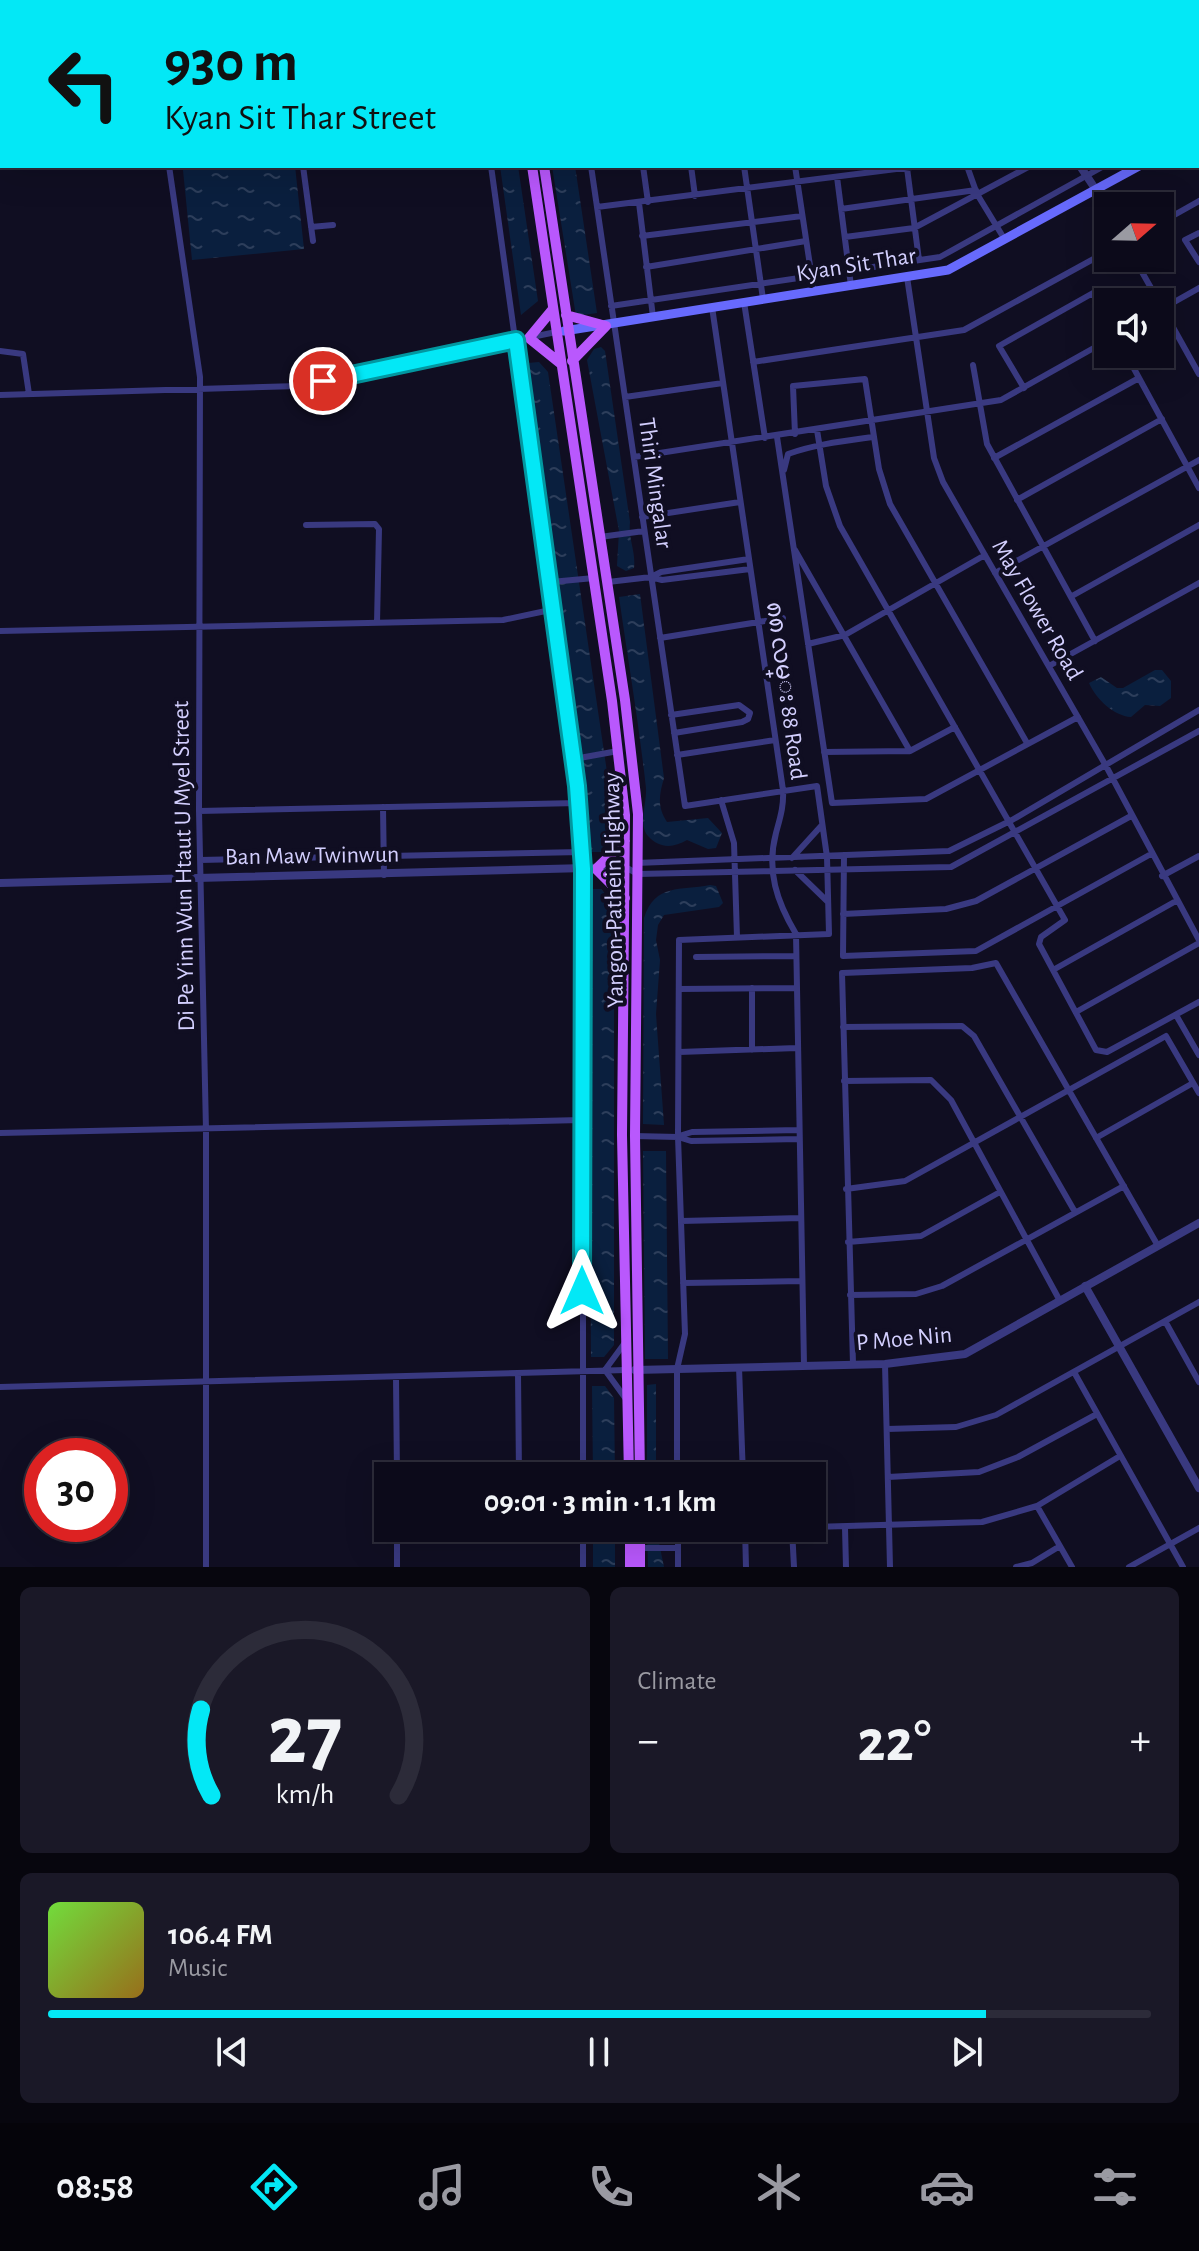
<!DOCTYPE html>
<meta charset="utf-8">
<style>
body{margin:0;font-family:"Alegreya Sans","Noto Sans Myanmar",sans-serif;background:#1a1827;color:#f1f3f6;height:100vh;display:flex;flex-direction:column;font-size:30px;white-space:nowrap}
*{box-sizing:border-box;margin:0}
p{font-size:26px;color:#9a9aa2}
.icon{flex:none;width:44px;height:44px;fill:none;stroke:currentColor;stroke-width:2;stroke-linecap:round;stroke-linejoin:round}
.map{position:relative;height:1567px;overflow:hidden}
.sheet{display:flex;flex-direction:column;gap:20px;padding:20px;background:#07060e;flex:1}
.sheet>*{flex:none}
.banner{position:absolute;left:0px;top:0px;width:1200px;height:168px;box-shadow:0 8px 32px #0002,0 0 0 2px #2c2b39;background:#03e8f6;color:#111;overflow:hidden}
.needle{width:52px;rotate:70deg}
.controls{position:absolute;left:1094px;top:192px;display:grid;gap:16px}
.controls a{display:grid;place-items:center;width:80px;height:80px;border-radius:0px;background:#0c0a1a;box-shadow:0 8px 32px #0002,0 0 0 2px #2c2b39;font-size:40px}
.speed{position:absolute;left:24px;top:1438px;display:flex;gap:16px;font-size:40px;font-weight:700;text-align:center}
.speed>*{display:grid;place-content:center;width:104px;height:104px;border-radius:50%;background:#0c0a1a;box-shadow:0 8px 32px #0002,0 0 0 2px #2c2b39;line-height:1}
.speed .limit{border:12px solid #d22;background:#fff;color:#111}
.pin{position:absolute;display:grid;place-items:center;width:68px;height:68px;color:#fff;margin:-34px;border:4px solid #fff;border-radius:50%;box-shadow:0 2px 8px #0007}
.me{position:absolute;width:88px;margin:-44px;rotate:0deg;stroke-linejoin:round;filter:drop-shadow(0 0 6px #0008)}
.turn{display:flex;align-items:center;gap:28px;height:168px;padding:0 32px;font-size:36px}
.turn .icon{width:104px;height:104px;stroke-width:2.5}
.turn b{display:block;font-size:56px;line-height:68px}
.big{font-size:60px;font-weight:700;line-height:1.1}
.sheet .card{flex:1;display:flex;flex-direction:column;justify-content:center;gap:12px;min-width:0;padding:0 28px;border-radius:12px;background:#1a1827}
.sheet .dial{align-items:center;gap:0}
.dial svg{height:208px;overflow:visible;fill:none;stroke:#2c2b39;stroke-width:7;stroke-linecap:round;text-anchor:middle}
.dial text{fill:#f1f3f6;stroke:none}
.song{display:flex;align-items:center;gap:24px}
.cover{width:96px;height:96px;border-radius:12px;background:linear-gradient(135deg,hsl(100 70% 55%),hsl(40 70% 35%))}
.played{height:8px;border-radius:4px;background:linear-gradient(90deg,#03e8f6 85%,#2c2b39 85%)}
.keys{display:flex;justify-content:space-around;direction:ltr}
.heat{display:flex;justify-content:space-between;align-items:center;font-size:44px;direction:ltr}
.sheet .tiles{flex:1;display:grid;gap:20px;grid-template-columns:1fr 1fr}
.card:last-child{grid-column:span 2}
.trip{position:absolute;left:374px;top:1462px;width:452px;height:80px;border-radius:0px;background:#0c0a1a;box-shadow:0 8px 32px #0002,0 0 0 2px #2c2b39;font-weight:700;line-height:80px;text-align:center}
.tab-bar{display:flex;height:128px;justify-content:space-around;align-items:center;background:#05040a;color:#9a9aa2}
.tab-bar .icon{width:56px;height:56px}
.tab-bar .selected{color:#03e8f6}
.tab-bar b{font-size:36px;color:#f1f3f6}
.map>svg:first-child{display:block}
.water{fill:url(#water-ripples)}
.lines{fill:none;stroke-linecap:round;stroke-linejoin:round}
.stream{stroke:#0a1f3e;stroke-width:2}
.minor{stroke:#393980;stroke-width:6}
.tertiary{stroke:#393980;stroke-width:8}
.secondary{stroke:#676afd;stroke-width:9}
.primary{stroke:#b958fd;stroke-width:10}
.route-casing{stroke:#0297a0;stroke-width:20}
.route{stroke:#03e8f6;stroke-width:14}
.labels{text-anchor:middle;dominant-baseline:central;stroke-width:8;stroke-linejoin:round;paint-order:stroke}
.street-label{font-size:24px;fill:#d3cffe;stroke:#100e22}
</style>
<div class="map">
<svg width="1199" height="1567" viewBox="0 0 1199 1567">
<defs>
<pattern id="water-ripples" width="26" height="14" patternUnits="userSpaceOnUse" patternTransform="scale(2)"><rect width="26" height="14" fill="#0a1f3e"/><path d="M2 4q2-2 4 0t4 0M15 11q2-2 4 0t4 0" fill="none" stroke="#2d3e5b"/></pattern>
</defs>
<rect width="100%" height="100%" fill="#100e22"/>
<!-- water -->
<path class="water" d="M227 166H295L304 249 192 260 183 170Z
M500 166H518L538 301 521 315Z
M552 166H575L597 313 576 316Z
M601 347 605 351 630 522C628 539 636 551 634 568L626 571 617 566 619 531 587 360 594 349Z
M539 362 548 372 608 779 612 842 602 852H588L573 708 528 363Z
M640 594 664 778C659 795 657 807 667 822L708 818 722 833 716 848 708 849 687 840C673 848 660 849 648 836 638 825 647 803 646 788 639 724 628 660 619 597Z
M1155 670H1162L1171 681V698L1160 706 1145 705 1131 717C1114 716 1096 699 1089 683L1101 677 1117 688H1123Z
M710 885 716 886 723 903 719 907 664 915 658 925 656 940 660 960 656 1014 664 1125 643 1124 644 918C655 883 681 891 710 885Z
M588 889H601L614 903V1345L604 1357H591Z
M643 1151H666L668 1359H645Z
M656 1384V1476H647V1385Z
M592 1386H605L614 1398 615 1476H593Z
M593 1528H615V1567H593Z
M647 1528H656L664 1567H648Z"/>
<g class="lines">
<!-- stream -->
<path class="stream" d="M551 0V2"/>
<!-- minor -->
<path class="minor" d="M145 0 146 2
M467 0V2
M566 0 567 2
M623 0V2
M772 0 773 2
M823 0 824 2
M982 0V2
M1159 0V2
M707 2 719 0
M1198 71 1199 70
M1198 112 1199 111
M0 158H2
M169 166 200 377 199 811 206 1130V1567
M303 166 313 241
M491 166 577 786 583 869V1476
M591 166 685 806 817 786 827 857 829 934 679 940 678 1137 685 1334 677 1369V1476
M643 166 648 202
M691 166 695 196
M744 166 763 299
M795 166 814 292
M967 166 977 194 1005 240
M907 168 919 260
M837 177 851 286
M1096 190 1108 211
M639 203 653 317
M597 207 920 166
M841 209 976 190
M1160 223 1199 201
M311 227 333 225
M1199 233 1185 240 1199 262
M642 236 802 216
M845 237 914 228 1030 166
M1134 258 1159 302
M646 267 806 241
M907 277 934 458 943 482 1106 766 1199 940
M744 302 765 438
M1160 304 1199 374
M611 306 940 257 1104 166
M712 307 783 790C784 806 780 818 776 833 766 871 777 902 796 934L804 1365
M1160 310 1199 288
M0 351 23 354 29 394
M1126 354 1199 488
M753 362 964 330 1108 251
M973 365 987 444 1095 641
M1024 388 999 346 1093 293 1108 320
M0 395 298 386 556 332
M625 397 723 383
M817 430 826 486 840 526 1065 920 1041 937 1039 944 1096 1050 1107 1052 1199 1002
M795 434 793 386 865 379 879 469 890 504 1027 743
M777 437 832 803 926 799 1078 717
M634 457 1001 400 1108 340
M994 458 1139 378
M784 470 788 454C816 444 844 441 873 437
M1017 500 1162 419
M642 517 740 502
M306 525 375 524 379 529 377 623
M600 537 644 531
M795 550 910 751
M749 559 661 572 651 577 662 580 750 569
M995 573 1199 460
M551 582 594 578
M608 582 651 577
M1072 596 1199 525
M0 631 503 620 555 609
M660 638 783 618
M808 644 845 635 985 555
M1049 666 1199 583
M671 715 739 705 750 713 748 719 742 722 674 733
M824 752 910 751 955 727
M677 755 775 740
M574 759 618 751
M721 800 734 843 737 937
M383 807 384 875
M199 811 578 803
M844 855 843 956 976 951 1151 854
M792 858 822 825
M200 860 581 852
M636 863 949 851 1012 820 1199 710
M625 867 638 874 951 867 1199 731
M795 870 828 902
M1162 876 1199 856
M843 914 946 909 976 901 1131 816
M696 957 796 956
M1053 970 1176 901
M679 989 796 988
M1076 1012 1199 943
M1176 1015 1199 1055
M843 1027 962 1026 974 1036 1075 1212
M752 1050V988
M679 1052 797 1048
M844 1081 931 1080 951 1100 1060 1301
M0 1133 581 1120
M634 1136 678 1137 691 1141 798 1139
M679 1136 692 1132 798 1130
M1096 1138 1193 1083
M846 1189 905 1181 1166 1036 1199 1093
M681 1221 801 1218
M848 1242 921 1236 1000 1192
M683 1283 802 1281
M850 1295 916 1294 942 1286 1124 1186
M1165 1321 1199 1382
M624 1344 605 1370 626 1399
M853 1364 842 973 972 968 996 963 1158 1246
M885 1364 890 1567
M739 1367 743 1476
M1074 1372 1183 1567
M518 1373 519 1475
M396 1378 397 1476
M0 1387 626 1370
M887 1429 956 1427 996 1415 1199 1302
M640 1463 677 1464
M888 1477 979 1472 1018 1457 1097 1414
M1037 1506 1072 1567
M678 1528V1567
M745 1528 746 1567
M845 1528 846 1567
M745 1529 982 1522 1037 1506 1120 1456
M792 1529 794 1567
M640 1548H678
M397 1567V1528
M583 1567V1528
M1016 1567 1032 1563 1060 1546
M1129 1567 1199 1528"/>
<!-- tertiary -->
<path class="tertiary" d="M1040 0V2
M1080 166 1096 190
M0 883 625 867
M1085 1286 1199 1488
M635 1370 885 1364 965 1354 1199 1223"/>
<!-- secondary -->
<path class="secondary" d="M1198 132 1199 131
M564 331 948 270 1139 166"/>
<!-- primary -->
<path class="primary" d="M510 0V2
M521 0 522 2
M532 166 612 701 625 815 622 1135 629 1476
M544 166 625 700 638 814 635 1136 640 1476
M553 309 529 338 560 363
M566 315 606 326 572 361
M625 898 596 869 625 841
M630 1528V1567
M640 1567V1528"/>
</g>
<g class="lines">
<!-- route casing -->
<g class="route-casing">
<path id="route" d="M323 381 516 340 577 786 583 869 582 1291"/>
</g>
<!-- route -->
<use href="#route" class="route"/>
</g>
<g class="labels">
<!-- street labels -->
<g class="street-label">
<text transform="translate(856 265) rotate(-9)">Kyan Sit Thar</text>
<text transform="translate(655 483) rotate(82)">Thiri Mingalar</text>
<text transform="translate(1037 610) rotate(60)">May Flower Road</text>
<text transform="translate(786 691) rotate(82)">၈၈ လမ္း 88 Road</text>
<text transform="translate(312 856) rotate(-1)">Ban Maw Twinwun</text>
<text transform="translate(184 866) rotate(-91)">Di Pe Yinn Wun Htaut U Myel Street</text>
<text transform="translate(614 890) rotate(-91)">Yangon-Pathein Highway</text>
<text transform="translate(904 1339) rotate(-5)">P Moe Nin</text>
</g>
</g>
</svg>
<div class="controls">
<a><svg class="needle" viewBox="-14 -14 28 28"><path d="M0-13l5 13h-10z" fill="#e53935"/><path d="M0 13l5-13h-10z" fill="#9a9aa2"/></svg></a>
<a><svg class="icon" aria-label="sound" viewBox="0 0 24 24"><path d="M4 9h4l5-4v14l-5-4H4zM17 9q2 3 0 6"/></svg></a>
</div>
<div class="speed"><div class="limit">30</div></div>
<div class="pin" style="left:323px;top:381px;background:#d93025"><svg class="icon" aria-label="arrive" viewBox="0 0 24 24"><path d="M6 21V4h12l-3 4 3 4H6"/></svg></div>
<svg class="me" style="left:582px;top:1291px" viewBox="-20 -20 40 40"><path d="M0-17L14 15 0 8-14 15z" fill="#03e8f6" stroke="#fff" stroke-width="4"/></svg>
<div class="trip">09:01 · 3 min · 1.1 km</div>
<div class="banner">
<div class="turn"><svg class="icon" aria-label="left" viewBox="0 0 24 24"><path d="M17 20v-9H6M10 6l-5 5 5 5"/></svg><div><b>930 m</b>Kyan Sit Thar Street</div></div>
</div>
</div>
<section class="sheet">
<div class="tiles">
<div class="card dial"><svg viewBox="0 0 100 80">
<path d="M14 69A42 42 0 1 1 86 69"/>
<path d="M14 69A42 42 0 0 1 10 36" stroke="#03e8f6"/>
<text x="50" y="56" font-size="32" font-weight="700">27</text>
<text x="50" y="72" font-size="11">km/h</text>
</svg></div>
<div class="card"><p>Climate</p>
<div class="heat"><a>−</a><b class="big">22°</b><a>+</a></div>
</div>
<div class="card">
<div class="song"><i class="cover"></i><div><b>106.4 FM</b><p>Music</p></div></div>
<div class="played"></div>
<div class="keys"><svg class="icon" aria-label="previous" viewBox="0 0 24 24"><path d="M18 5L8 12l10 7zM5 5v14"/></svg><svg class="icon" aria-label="pause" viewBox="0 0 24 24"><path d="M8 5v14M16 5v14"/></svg><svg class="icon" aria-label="next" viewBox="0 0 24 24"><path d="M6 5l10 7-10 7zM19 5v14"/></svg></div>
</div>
</div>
</section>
<nav class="tab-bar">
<b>08:58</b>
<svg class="icon selected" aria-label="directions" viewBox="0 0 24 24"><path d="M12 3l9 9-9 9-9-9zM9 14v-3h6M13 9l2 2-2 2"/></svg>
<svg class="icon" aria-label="music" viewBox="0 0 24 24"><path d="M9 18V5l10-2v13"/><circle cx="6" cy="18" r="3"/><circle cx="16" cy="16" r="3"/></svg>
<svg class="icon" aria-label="phone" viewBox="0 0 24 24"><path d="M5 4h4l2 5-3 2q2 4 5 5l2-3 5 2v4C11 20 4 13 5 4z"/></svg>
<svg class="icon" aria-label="climate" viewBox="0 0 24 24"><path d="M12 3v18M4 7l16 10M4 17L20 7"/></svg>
<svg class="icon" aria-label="car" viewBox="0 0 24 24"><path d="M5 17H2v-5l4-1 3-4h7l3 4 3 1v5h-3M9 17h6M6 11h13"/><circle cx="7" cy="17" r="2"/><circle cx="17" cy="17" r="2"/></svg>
<svg class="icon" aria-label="filters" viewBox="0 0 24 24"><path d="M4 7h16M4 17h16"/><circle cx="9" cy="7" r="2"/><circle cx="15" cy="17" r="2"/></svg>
</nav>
